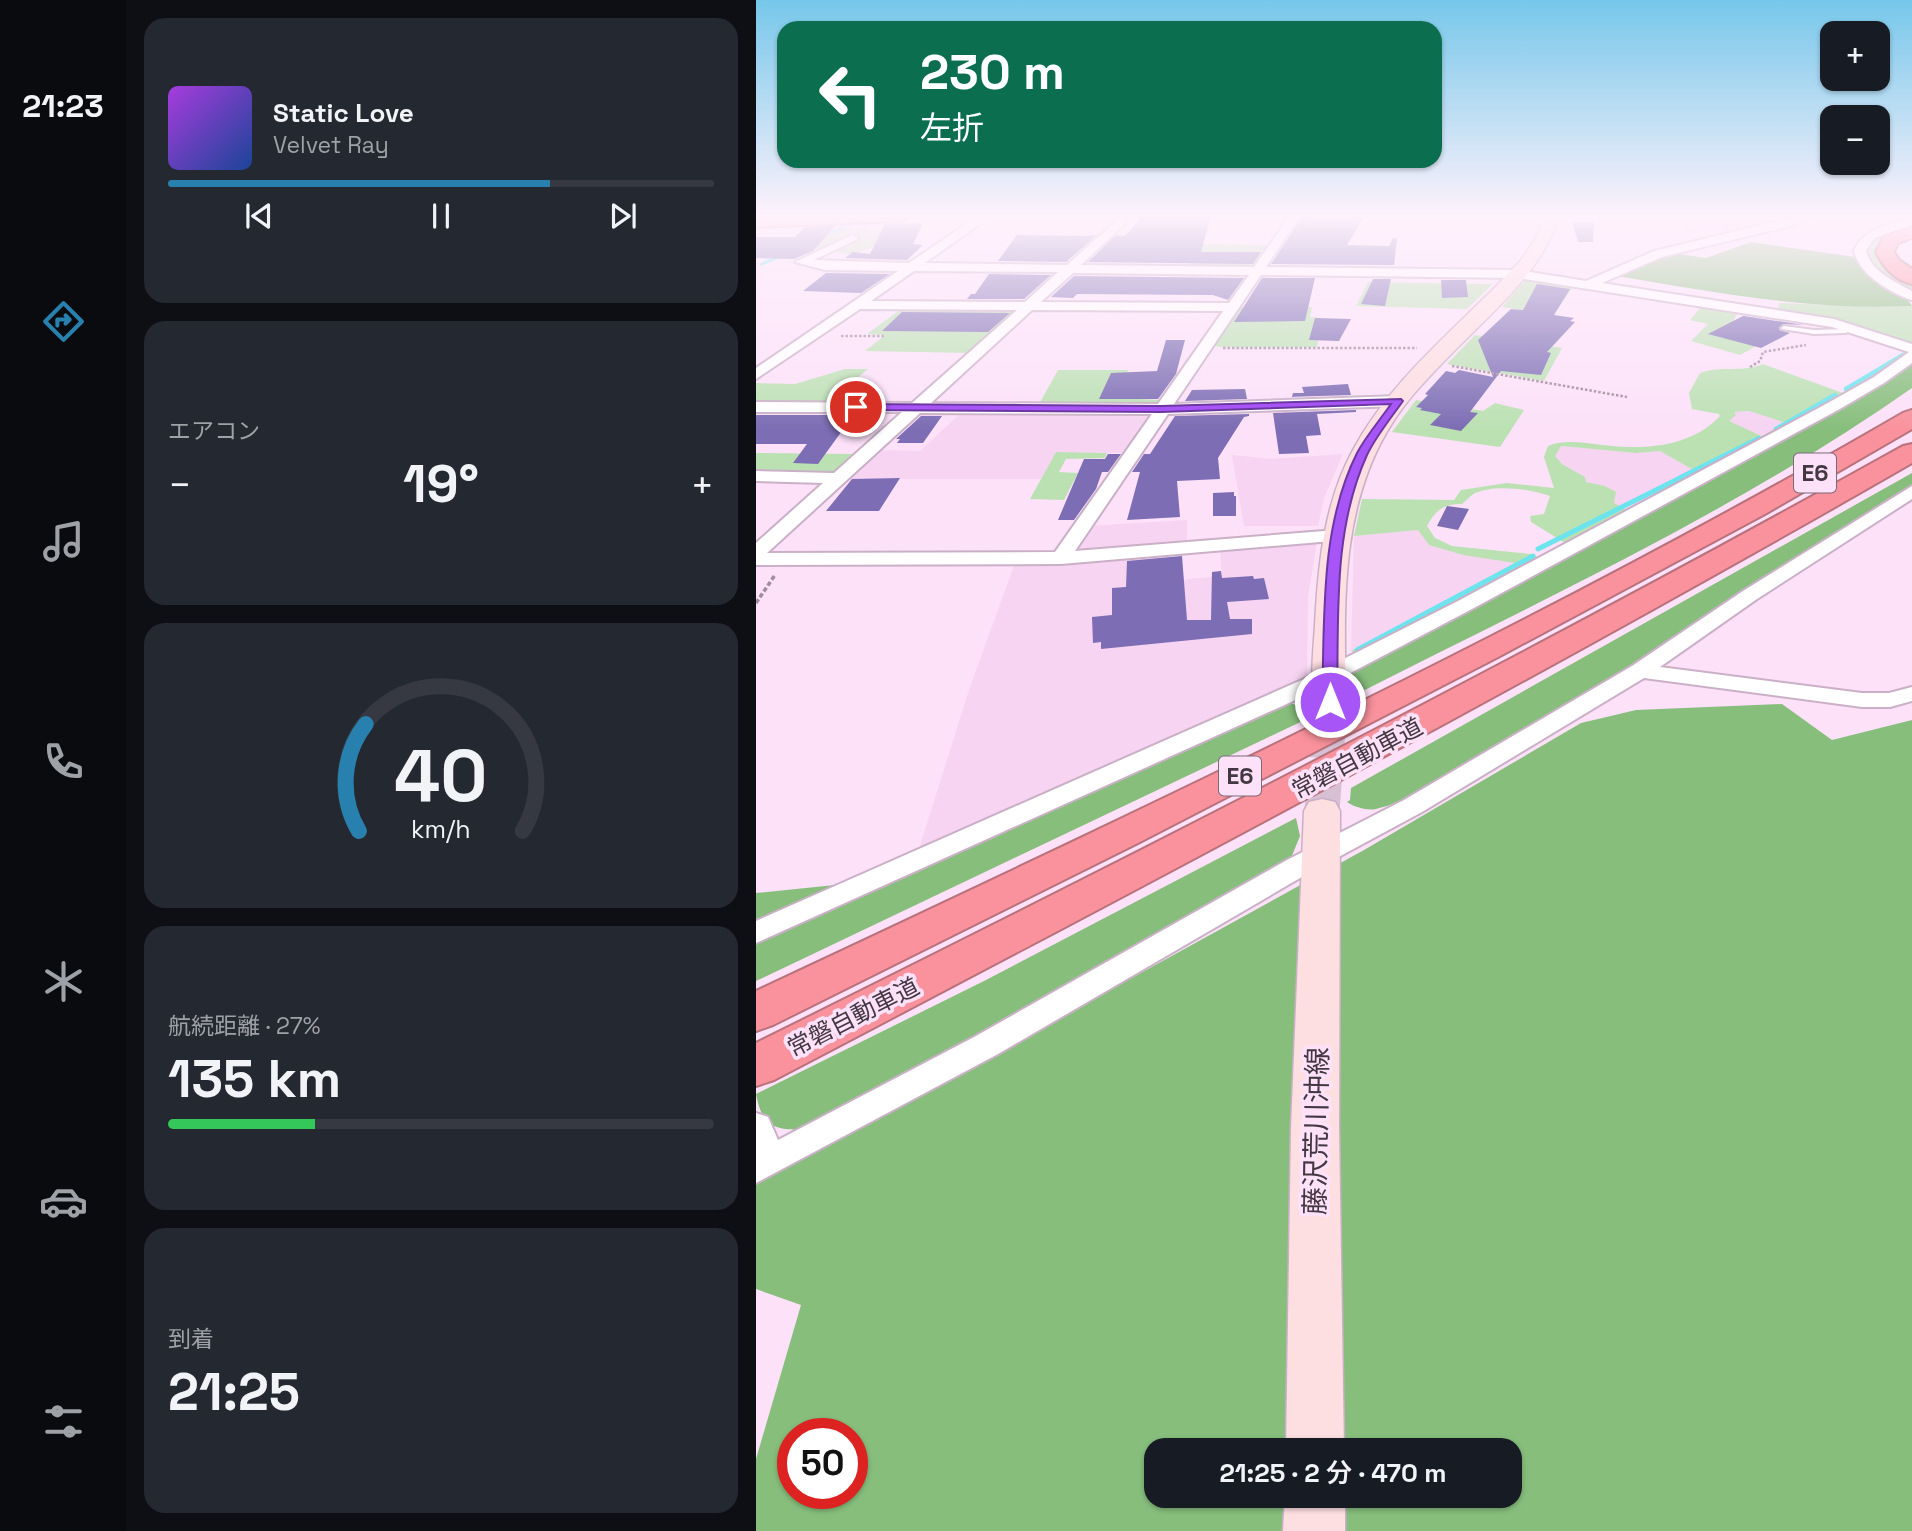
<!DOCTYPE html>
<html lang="ja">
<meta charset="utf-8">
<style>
body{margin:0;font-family:"Space Grotesk","Noto Sans JP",sans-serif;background:#242831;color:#f1f3f6;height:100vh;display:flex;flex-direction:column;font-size:26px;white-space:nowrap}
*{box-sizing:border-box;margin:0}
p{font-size:23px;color:#9ea1a6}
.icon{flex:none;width:38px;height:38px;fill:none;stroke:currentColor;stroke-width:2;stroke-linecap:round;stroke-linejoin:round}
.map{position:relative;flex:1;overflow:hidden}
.details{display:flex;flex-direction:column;gap:18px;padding:18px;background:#0d0f14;width:630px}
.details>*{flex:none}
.top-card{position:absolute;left:21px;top:21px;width:665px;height:147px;border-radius:21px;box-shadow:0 2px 5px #0004;background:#0b6e4f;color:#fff;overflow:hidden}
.buttons{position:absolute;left:1064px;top:21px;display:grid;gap:14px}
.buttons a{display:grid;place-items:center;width:70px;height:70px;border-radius:14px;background:#171b24;box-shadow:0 2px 5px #0004;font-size:35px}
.speed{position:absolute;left:21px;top:1418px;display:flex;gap:14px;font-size:35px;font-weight:700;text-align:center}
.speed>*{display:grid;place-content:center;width:91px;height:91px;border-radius:50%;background:#171b24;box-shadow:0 2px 5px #0004;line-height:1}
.speed .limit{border:10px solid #d22;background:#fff;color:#111}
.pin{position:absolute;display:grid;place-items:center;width:60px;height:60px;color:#fff;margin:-30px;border:4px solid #fff;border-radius:50%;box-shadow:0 2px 7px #0007}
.me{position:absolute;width:77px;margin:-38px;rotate:0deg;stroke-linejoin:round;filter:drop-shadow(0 0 5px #0008)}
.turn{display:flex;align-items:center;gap:24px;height:147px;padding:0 28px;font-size:32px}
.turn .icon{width:91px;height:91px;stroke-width:2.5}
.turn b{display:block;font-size:49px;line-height:60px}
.big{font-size:52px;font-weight:600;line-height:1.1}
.details .card{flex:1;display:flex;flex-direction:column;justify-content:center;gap:10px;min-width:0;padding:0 24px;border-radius:21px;background:#242831}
.details .dial{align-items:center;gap:0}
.dial svg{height:182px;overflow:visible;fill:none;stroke:#363941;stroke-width:7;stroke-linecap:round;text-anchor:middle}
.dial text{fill:#f1f3f6;stroke:none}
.song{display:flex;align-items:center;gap:21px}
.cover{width:84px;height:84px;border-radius:10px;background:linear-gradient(135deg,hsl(280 70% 55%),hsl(220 70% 35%))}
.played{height:7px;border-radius:4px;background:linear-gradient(90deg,#2780ae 70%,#363941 70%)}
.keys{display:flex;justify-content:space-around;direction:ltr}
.heat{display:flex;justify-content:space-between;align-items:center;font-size:38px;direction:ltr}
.charge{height:10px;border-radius:5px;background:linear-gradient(90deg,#34c759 27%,#363941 0)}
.trip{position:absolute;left:388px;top:1438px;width:378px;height:70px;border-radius:21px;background:#171b24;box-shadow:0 2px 5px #0004;font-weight:600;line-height:70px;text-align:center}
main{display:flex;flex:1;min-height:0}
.dock{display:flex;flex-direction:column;width:126px;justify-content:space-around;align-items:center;background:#090b0e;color:#9ea1a6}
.dock .icon{width:49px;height:49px}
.dock .active{color:#2780ae}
.dock b{font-size:32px;color:#f1f3f6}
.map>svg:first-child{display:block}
.built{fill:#f6d4f2}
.green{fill:#bbe1b3}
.forest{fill:#87be7c;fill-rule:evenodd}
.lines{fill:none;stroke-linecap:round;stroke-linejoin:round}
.stream-far2{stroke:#6ce4ee;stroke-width:3.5}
.stream-far1{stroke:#6ce4ee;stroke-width:4.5}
.stream{stroke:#6ce4ee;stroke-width:5}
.building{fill:#7c6db4}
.secondary-tunnel{stroke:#d7bfd4;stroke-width:35;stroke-dasharray:35 18;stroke-linecap:butt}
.service-casing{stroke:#cab0c7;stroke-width:4}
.minor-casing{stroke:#cab0c7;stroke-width:4}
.secondary-casing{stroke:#cab0c7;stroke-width:3}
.trunk-casing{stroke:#b9727c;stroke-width:4}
.motorway-casing{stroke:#b9727c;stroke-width:4}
.path-far1{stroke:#9f8c9d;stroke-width:2.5;stroke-dasharray:2.5 2;stroke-linecap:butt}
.path{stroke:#9f8c9d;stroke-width:3.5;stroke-dasharray:4.5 2.5;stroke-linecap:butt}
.service{fill:#fff;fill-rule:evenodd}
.minor{fill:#fff;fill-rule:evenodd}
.secondary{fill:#fddee1;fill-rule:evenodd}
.trunk{fill:#faa8b0;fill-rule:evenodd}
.motorway{fill:#f9929c;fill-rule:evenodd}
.route{fill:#a855f7;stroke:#6d37a1;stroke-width:2}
.labels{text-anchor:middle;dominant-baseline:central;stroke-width:7;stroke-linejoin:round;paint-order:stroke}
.shield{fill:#fce1f9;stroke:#7a6b79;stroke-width:2}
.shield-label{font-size:23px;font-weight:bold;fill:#433842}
.street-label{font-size:24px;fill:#433842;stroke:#fce1f9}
.near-street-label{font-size:28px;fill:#433842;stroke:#fce1f9}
</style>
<main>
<nav class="dock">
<b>21:23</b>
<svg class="icon active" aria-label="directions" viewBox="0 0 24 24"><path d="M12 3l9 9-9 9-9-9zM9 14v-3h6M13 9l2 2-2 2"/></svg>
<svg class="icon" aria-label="music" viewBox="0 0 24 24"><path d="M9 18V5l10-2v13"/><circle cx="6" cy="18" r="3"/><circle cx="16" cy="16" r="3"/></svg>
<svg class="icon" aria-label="phone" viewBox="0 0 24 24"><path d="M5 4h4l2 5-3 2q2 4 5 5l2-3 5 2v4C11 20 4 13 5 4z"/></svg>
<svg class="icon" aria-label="climate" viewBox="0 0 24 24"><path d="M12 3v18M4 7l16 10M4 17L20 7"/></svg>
<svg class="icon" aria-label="car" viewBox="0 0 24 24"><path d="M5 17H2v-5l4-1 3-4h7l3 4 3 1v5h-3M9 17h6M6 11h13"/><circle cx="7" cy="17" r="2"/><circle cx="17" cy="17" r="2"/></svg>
<svg class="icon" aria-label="filters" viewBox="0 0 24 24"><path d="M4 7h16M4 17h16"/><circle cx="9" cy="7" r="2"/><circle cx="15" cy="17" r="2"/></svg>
</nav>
<section class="details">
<div class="card">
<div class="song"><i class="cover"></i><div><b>Static Love</b><p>Velvet Ray</p></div></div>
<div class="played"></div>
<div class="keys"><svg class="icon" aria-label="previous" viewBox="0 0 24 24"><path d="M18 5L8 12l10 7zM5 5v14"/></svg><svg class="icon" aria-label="pause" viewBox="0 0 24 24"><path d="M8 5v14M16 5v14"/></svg><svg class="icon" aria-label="next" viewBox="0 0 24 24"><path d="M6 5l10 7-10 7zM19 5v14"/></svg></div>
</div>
<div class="card"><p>エアコン</p>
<div class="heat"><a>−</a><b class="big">19°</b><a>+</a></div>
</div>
<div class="card dial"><svg viewBox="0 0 100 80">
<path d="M14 69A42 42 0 1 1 86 69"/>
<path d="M14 69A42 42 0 0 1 17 22" stroke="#2780ae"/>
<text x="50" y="56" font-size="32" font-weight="700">40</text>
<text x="50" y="72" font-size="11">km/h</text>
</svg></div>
<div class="card"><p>航続距離 · 27%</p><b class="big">135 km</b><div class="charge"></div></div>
<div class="card"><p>到着</p><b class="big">21:25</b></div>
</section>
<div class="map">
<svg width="1156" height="1531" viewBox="0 0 1156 1531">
<rect width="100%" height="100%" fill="#fce1f9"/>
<!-- built -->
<path class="built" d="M917 216H980L988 231 930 232 926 221H919Z
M208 410 396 413 368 453 300 452 285 479H87L116 450 164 451Z
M993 411 1033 424 1010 438 972 421 979 415 977 412Z
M804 446 880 453 904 451 941 472 871 510 858 503 860 492 849 486 830 482 829 477 806 464 798 456Z
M587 454 568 498 562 526H488L476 455 515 459Z
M431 520V545L317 552 331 526Z
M662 530 673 545 707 555 760 563 595 651 598 536Z
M561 542 552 597 551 677 162 852 213 690 259 563 407 554 413 581 466 576 464 549Z"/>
<!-- green -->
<path class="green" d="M1156 223V229C1142 233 1123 235 1121 252L1131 266 1156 282V293L1117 269 1110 252 1119 236Z
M87 229 157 231 97 255 48 247Z
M437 244 515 245 499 267H433Z
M772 277 819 284 798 314 746 307Z
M612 282 737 284 711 309 600 306Z
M1023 303 1127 307 1156 306V344L1022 311Z
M268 306 214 353 109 351 129 335 111 334 148 307Z
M482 307H556L554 317 566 318 561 347H463L455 344Z
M944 308 981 314 974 327 1009 341 984 355 935 341 952 324 934 320Z
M719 335 806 348 788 381 691 364Z
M1007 364 1087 393 1033 424 993 411 978 412 980 415 973 421 1010 438 941 472 904 451 880 453 805 446 799 456 806 464 829 477 830 482 849 486 860 492 858 503 871 510 809 543 775 522 774 516 788 514 794 496C775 489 739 484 719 493 715 495 710 501 706 504 687 504 680 510 671 526L679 538 696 546 774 554 785 558 600 655 595 651 759 563 707 555 673 545 662 530 598 536 606 499 698 500 705 490 751 483 798 488 788 457 792 446C809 439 829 443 846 445 887 450 934 448 964 416L963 414 936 409 933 393 944 373C965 365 987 373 1007 364Z
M89 369H112L70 404 0 405V383L39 384Z
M302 370H372L363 398 404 400 401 406H282Z
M660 400 727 411 739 403 768 410 744 447 636 432Z
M300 452 351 453 349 458 310 459 303 472 322 473 308 500 274 499Z
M0 453 98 454C81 485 31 473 0 473Z"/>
<!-- forest -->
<path class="forest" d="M995 242 1099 257 1106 268 1150 297 1156 306C1056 311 958 292 860 276L917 253 950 258Z
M1156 364V388C981 511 783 601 593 698L594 677 603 666 987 461Z
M1156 473V484C1025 565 899 655 766 733 727 756 663 799 620 809 612 811 598 807 591 802L594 800 595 788Z
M531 702 549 708 555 717 0 981V943Z
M1026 704 1076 740 1156 720V1531H0V1459L45 1305 0 1289V1185L608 850 825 723 880 710ZM37 1433H96V1493H37ZM401 1451H754V1496H401Z
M540 818 544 836 535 858 370 956 47 1130C17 1130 6 1126 0 1094L230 980Z
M89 884 0 925V893Z"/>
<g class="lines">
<!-- stream-far2 -->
<path class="stream-far2" d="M64 237 99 223
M6 264 24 256"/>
<!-- stream-far1 -->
<path class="stream-far1" d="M1090 389 1147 355
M1020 429 1079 395
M925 477 1003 438"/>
<!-- stream -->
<path class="stream" d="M782 549 928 476
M601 650 777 556"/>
</g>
<!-- building -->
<path class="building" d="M386 216H455L445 252H505L497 264 332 262 360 235 368 236 373 232Z
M547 216 607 218 591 245 633 246 637 238 641 239 638 265 515 264Z
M816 222H838L837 242H822Z
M167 223 157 244 167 245 151 260 89 258 97 252 114 254 129 224Z
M79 226 57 251 38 259 0 258V237H39L48 228Z
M261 235 330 236 341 235 310 262 242 261Z
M70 273 134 274 105 293 47 291Z
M233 274 295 275 268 299H211L215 294H219Z
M318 276 488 278 472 300 457 295 321 294 317 298 295 297Z
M506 278H559L549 321 478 322Z
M617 279H635L629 306 605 304Z
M685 280H710L712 297 686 298Z
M781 284 814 289 798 315 818 318 814 321 819 322 791 352 795 353 785 375 745 371 714 412 722 413 705 431 674 425 685 414 664 410 666 408 660 407 672 395 669 394 690 371 699 373 703 370 737 377 722 340 755 309 767 310Z
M146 312 254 313 232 332 126 331Z
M987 316H988L1048 325 1027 324 1023 330 1034 333 1005 348 952 334Z
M559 318 595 319 583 341 553 340Z
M410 340H429L420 374 402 399H343L355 373 401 371Z
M89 382 102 392 95 400H74Z
M592 384 595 395 530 397H536L537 393H548L546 387Z
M489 389 491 399 429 401 436 390Z
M600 410V412L561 414 565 435 550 436 553 453 523 454 517 413Z
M493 414V416L488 417 462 458 464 479 421 481 424 517 371 520 384 472H376L388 454H394L419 416Z
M0 415H84L77 423 91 424 62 464 37 463 51 444H0Z
M165 416H186L167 443H141L144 439H140Z
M352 454H365L352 472H346L340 489 318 520H302L328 459H349Z
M144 478 123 511H70L96 479Z
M478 492V496H480V516H457V493Z
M691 506 713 509 702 530 681 526Z
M426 556 431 620H455L456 572 465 571 466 578 497 576 498 579 508 578 513 599 471 602 474 619H496V634L345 649V642L337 643 336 617 356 615V588L370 587 371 561Z"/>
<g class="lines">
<!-- secondary-tunnel -->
<path class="secondary-tunnel" d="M566 811 574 702"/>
<!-- service casing -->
<g class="service-casing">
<path id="service" d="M1028 326 1058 330 1090 329 1093 331 1090 333 1058 334 1026 329 1025 328Z"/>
</g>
<!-- minor casing -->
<g class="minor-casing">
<path id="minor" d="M222 216H235L169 263 311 265 366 216H377L325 265 498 267 534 216H544L510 267 762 270 830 281 898 251 1043 216H1059L1034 226 906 257 846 283 1078 319 1156 344V363L1128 383 1082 410 716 609 564 689 0 943V921L548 679 702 601 1070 404 1118 377 1153 352 1076 327 762 278 505 275 418 404 642 396 650 401 642 406 412 414 319 551 581 530 588 532 590 536 588 540 305 564 0 565V543L67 483 0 481V471L78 473 146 412H0V402L156 403 261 310 104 309 0 379V368L142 271 69 270 39 262 96 235 102 238 100 240 58 260 153 263ZM158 271 302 272 269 302 115 301ZM317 273 493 275 473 303 285 302ZM276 310 467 311 402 404 175 403ZM164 413 396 414 299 552 11 553Z
M1156 219V225L1119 238 1110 250C1114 271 1138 281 1156 291V300C1134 293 1102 274 1098 250 1109 228 1134 223 1156 219Z
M1156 486V499L1001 599 904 667 1106 693H1133L1156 687V701L1134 707H1106L888 678 666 812 551 874 242 1054 0 1183V1113L12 1117 22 1140 220 1036 531 860 648 800 876 666 987 591Z"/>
</g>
<!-- secondary casing -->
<g class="secondary-casing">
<path id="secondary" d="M788 216H804C785 271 740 309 700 349 678 372 654 395 637 422 583 505 588 607 590 702L586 709 574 712 562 709C552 694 558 645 559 625 562 566 568 503 597 450 637 375 709 322 765 260L780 238Z
M566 799 579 802 584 811 583 1128 588 1451H530L535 1128 548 811 553 802Z
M529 1496H589V1531H527Z"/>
</g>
<!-- trunk casing -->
<g class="trunk-casing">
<path id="trunk" d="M155 216 146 221 0 227V217Z"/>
</g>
<!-- motorway casing -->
<g class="motorway-casing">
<path id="motorway" d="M1156 227V238L1142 243 1138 252 1143 260 1156 269V284C1139 280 1127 267 1120 252L1128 236Z
M1156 410V429L1009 514 744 656 382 843 17 1025 0 1031V991C387 809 777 628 1147 413Z
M1156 444V463C782 678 400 880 18 1080L0 1086V1043C386 852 770 656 1147 446Z"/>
</g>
<!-- path-far1 -->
<path class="path-far1" d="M85 336H130
M467 348H661
M696 366 871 397
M994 367 1004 361 1007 352 1050 345"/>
<!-- path -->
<path class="path" d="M0 603 19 575"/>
<!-- service -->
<use href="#service" class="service"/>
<!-- minor -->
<use href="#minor" class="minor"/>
<!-- secondary -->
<use href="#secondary" class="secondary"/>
<!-- trunk -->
<use href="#trunk" class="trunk"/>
<!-- motorway -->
<use href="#motorway" class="motorway"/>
</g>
<!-- sky -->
<linearGradient id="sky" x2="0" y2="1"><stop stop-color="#76c7ea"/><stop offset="0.5" stop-color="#fef2fc"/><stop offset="1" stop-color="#fef2fc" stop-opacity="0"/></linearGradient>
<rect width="1156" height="430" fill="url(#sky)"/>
<!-- route -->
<path class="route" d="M645 399 647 401C635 418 620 436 611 455 576 532 583 619 581 702L574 707 566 702C569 620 563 529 601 453 610 436 624 420 635 404L405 412 100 410 95 407 100 404 405 406Z"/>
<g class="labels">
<!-- shield labels -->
<g class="shield">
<rect x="1038" y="453.5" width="42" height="39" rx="5"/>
<rect x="463" y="756.5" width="42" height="39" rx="5"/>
</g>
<g class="shield-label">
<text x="1059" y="473">E6</text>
<text x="484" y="776">E6</text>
</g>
<!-- street labels -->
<g class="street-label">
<text transform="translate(601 758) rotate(-28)">常磐自動車道</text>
<text transform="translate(97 1017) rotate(-27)">常磐自動車道</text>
</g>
<!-- near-street labels -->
<g class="near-street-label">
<text transform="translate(560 1131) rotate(-89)">藤沢荒川沖線</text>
</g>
</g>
</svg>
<div class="buttons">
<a>+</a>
<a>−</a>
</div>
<div class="speed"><div class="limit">50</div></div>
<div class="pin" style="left:100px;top:407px;background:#d93025"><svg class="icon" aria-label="arrive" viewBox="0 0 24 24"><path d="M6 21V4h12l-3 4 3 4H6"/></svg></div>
<svg class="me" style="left:574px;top:702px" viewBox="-20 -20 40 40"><circle r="17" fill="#a855f7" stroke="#fff" stroke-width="3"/><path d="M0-11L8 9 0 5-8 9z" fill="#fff"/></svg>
<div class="trip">21:25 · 2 分 · 470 m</div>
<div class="top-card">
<div class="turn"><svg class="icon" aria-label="left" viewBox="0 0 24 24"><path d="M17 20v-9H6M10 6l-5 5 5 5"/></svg><div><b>230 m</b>左折</div></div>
</div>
</div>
</main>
